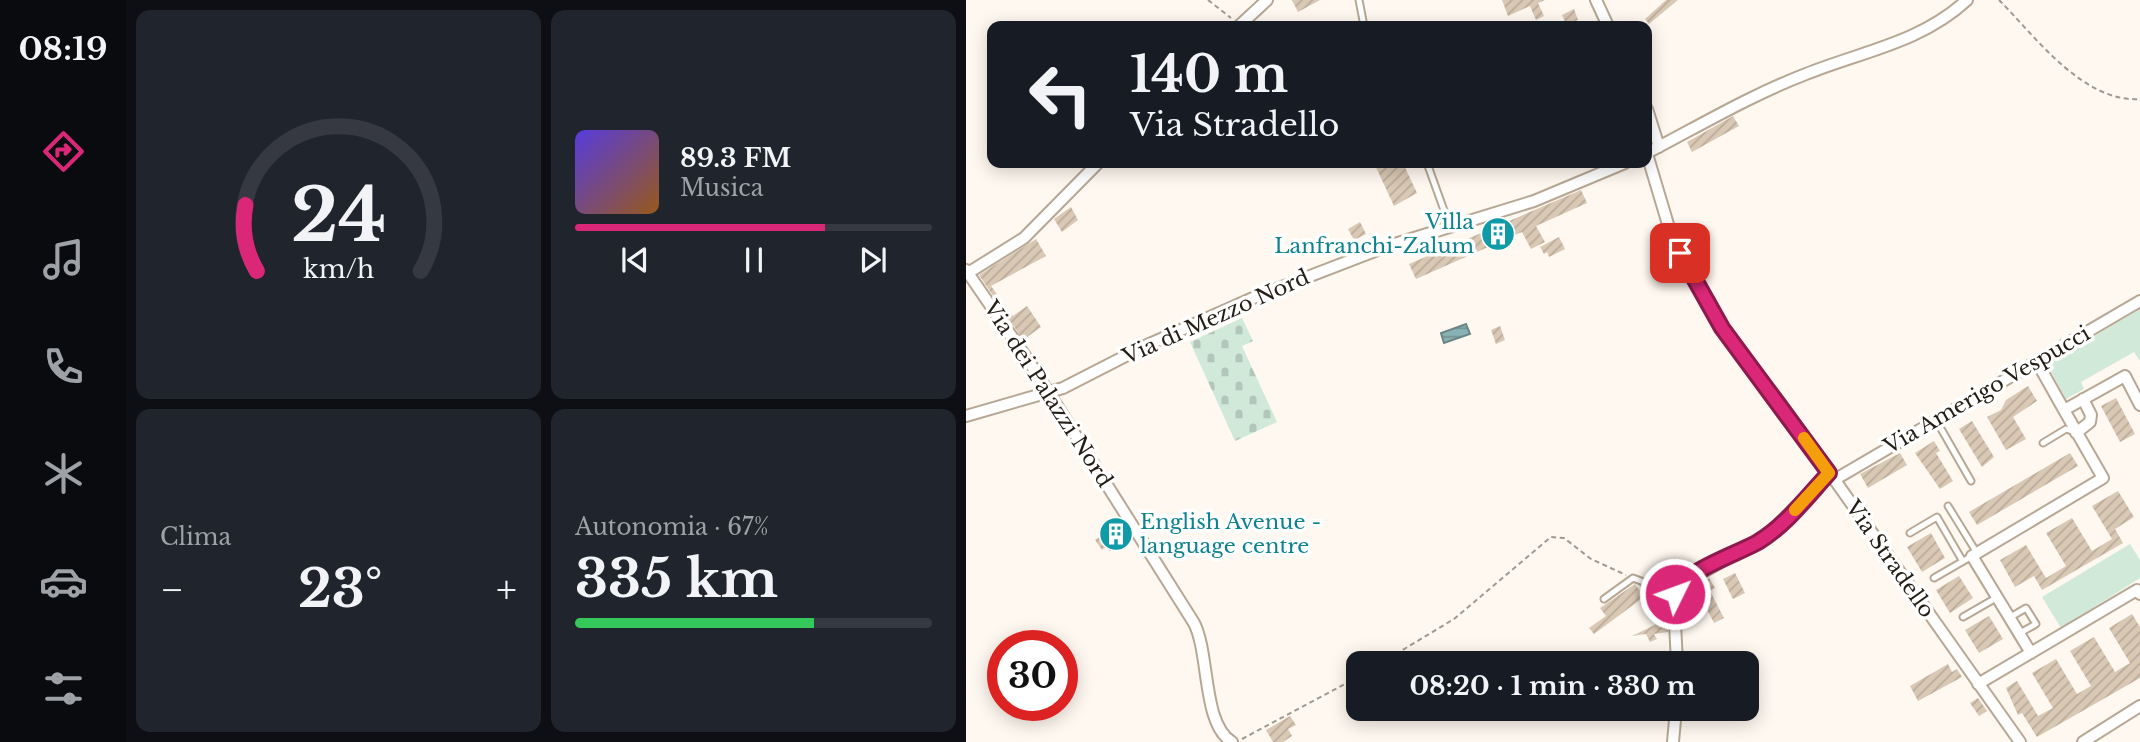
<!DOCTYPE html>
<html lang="it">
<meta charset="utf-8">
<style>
body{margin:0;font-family:"Libre Baskerville",serif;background:#20242c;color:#f1f3f6;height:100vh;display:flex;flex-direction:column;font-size:26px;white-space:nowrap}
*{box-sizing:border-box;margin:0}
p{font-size:23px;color:#9ea1a6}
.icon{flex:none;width:38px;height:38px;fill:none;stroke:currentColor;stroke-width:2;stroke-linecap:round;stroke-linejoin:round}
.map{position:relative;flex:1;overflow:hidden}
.drawer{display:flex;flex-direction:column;gap:10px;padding:10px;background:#0d0f14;width:840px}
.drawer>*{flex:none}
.guide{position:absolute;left:21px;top:21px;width:665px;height:147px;border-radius:14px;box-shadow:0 4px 18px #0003;background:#171b24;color:#f1f3f6;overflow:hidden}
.speed{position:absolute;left:21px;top:630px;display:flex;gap:14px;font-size:35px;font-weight:700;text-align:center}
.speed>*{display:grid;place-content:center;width:91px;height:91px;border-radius:50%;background:#171b24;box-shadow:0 4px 18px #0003;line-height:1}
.speed .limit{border:10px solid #d22;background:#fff;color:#111}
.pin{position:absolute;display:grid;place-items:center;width:60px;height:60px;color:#fff;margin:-30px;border-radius:14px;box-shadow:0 4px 10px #0006}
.me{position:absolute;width:77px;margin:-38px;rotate:48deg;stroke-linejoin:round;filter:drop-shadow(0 0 5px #0008)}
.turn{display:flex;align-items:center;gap:24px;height:147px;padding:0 28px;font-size:32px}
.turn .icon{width:91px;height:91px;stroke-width:2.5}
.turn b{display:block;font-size:49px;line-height:60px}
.big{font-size:52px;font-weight:800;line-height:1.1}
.drawer .tile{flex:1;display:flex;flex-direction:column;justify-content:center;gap:10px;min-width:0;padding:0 24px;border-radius:14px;background:#20242c}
.drawer .dial{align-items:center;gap:0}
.dial svg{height:182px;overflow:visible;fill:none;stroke:#363941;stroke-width:7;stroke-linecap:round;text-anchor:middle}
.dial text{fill:#f1f3f6;stroke:none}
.song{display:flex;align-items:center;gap:21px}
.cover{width:84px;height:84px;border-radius:10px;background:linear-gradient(135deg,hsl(250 70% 55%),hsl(30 70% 35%))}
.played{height:7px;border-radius:4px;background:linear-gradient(90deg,#db2777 70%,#363941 70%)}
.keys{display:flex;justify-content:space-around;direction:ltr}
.heat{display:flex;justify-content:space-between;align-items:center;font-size:38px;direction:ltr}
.charge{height:10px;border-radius:5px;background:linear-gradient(90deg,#34c759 67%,#363941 0)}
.drawer .tiles{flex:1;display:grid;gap:10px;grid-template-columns:repeat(2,1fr)}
.trip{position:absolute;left:380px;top:651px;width:413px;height:70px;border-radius:14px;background:#171b24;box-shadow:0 4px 18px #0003;font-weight:800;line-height:70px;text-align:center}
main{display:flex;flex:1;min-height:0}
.dock{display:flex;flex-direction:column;width:126px;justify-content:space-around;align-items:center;background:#090b0e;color:#9ea1a6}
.dock .icon{width:49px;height:49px}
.dock .active{color:#db2777}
.dock b{font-size:32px;color:#f1f3f6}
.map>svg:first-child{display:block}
.green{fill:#d0e9d9}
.cemetery{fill:url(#cemetery-stones)}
.water{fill:url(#water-rules);stroke:#6a8585;stroke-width:2}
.building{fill:url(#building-hatch)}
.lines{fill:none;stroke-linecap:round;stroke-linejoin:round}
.lane-casing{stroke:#b7a794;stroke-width:9}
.street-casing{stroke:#b7a794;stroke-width:14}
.path{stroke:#a09991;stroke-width:2;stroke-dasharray:5 3.5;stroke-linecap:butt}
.lane{stroke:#fff;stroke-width:5}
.street{stroke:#fff;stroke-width:10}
.route-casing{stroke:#8e194d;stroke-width:18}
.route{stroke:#db2777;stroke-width:12}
.slow{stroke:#f59e0b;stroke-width:12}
.labels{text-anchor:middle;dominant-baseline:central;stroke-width:7;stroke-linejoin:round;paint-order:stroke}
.culture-label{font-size:21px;fill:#0d838f;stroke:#fff;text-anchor:end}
.street-label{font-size:21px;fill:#231d15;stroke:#fff}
</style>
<main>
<nav class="dock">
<b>08:19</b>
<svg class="icon active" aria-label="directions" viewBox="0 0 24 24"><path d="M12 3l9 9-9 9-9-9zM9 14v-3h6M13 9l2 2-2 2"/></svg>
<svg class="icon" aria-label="music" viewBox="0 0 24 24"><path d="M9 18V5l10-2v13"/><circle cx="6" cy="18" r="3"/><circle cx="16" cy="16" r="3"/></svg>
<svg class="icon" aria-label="phone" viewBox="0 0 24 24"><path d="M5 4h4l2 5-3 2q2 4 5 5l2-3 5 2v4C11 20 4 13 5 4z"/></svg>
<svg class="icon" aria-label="climate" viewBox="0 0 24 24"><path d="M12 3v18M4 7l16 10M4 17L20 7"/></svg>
<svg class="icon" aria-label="car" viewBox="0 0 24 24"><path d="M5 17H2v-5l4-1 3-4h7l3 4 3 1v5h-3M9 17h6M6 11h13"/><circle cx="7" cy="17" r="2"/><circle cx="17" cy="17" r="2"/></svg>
<svg class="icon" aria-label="filters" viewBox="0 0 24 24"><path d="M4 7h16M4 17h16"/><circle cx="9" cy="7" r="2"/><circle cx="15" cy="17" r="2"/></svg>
</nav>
<section class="drawer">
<div class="tiles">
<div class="tile dial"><svg viewBox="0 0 100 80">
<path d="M14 69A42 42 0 1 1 86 69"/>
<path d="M14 69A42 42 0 0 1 9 40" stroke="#db2777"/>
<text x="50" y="56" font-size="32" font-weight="700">24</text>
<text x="50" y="72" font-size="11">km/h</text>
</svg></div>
<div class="tile">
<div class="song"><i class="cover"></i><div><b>89.3 FM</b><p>Musica</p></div></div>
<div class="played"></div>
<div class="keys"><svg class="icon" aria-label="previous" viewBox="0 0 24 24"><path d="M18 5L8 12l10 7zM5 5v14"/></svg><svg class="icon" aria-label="pause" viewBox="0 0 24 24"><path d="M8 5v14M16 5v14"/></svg><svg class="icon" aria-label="next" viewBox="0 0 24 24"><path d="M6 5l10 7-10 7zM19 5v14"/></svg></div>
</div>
<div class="tile"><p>Clima</p>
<div class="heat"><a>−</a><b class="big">23°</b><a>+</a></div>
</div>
<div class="tile"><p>Autonomia · 67%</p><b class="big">335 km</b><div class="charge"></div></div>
</div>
</section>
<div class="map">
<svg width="1174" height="742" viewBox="0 0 1174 742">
<defs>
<pattern id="cemetery-stones" width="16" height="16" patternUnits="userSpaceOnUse" patternTransform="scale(1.75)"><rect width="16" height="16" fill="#d0e9d9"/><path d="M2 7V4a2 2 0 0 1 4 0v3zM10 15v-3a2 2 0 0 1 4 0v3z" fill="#b2c7b9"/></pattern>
<pattern id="water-rules" width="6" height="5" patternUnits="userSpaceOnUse" patternTransform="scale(1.75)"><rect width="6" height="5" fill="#89b2b5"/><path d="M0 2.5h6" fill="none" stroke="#709092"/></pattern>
<pattern id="building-hatch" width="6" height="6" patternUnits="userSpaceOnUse" patternTransform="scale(1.75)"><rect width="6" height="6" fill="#d9c8b4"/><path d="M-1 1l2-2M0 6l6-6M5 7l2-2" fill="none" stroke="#baab9a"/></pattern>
</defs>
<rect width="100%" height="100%" fill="#fff8f0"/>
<!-- green -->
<path class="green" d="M1174 309V361L1168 352 1115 382 1118 389 1100 399 1081 364Z
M1164 544 1174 560V578L1095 628 1076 597Z"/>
<!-- cemetery -->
<path class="cemetery" d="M276 318 287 341 276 346 311 422 269 441 224 342Z"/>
<!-- water -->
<path class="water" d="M500 324 504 334 478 343 475 333Z"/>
<!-- building -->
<path class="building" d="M326 0H354L332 12Z
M536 0H579L572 3 578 16 570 20 564 6 542 16Z
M700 0H712L683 24 679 19Z
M608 9 612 20 600 24 596 15Z
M767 116 773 126 726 152 721 142Z
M408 163H437L451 193 428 206Z
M615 190 621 203 570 226 579 242 565 249 556 232 450 279 443 264Z
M105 207 112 220 96 232 88 219Z
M394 222 400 234 388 240 382 229Z
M593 237 599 249 583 257 581 252 578 254 574 247Z
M70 239 80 256 25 286 47 316 61 306 75 327 57 340 13 275Z
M534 326 539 340 530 344 525 330Z
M1062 386 1071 401 1047 417 1060 439 1040 450 1021 417 1035 410 1040 400Z
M1150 398 1169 434 1154 442 1135 406Z
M1006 421 1028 457 1016 467 993 429Z
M968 441 974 451 970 453 987 481 974 489 949 453Z
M934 453 941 465 902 488 894 474Z
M1104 453 1112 466 1011 525 1003 512Z
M1152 491 1168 517 1149 529 1157 543 1076 590 1068 576 1049 587 1034 560 1060 545 1080 578 1100 566 1080 533 1106 518 1126 551 1146 539 1126 506Z
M153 519 165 538 144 551 140 547 136 550 129 540 135 536 132 532Z
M965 533 979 558 956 572 941 547Z
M769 573 779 593 767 599 757 579Z
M993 576 1007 598 984 613 970 590Z
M743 578 749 588 744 591 758 618 748 623 734 596 721 601 718 597 721 590Z
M669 584 678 597 628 634 623 628 640 616 634 608Z
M674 586 687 591 693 595 685 602Z
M1166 614 1174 627V678L1071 737 1056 713 1052 715 1040 688 1051 681 1072 716 1087 708 1066 673 1090 659 1111 694 1125 686 1104 651 1128 637 1149 672 1164 663 1143 628Z
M1023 616 1037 639 1013 653 999 630Z
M701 619 702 632 688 634 691 639 684 642 680 634 666 636Z
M982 664 986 672 991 669 996 677 952 701 944 686Z
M1012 698 1021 711 1013 716 1004 703Z
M324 716 330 725 322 729 326 736 317 742H307L300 730Z"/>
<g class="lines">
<!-- lane casing -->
<g class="lane-casing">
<path id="lane" d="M393 0 398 26
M461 163 484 227
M970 420 1005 481
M1077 443 1100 429 1109 432
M982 506 1011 553
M944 533 971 517 996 560
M968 578 1006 556
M638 599 667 578 709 594
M997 617 1030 598
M1043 618 1060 608 1070 624 1054 633"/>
</g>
<!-- street casing -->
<g class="street-casing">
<path id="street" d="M630 0 642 26
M273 26 301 0
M681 109 693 147
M681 153C733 126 785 95 840 74 897 51 954 43 1001 0
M681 154 704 231 756 328 815 404 1054 742
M0 270 64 363 228 623C244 654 236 724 266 742
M2 273 58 238 132 163
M1071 362 1098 410 1159 376 1174 405
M0 416 97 388 179 346 287 298 422 246 568 201 659 163
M1110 433 1124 422 1125 415 1117 399
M868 480 1174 301
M1065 653 1006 556 1137 478 1098 410
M711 663 708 603 714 585 800 537 863 473
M1012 684 1171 590 1174 594
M707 742 710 709
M1117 742 1174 706"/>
</g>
<!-- path -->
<path class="path" d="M242 0 265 18
M1033 0C1069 36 1117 103 1174 99
M415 663 488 619 585 537 598 538 625 559 660 575
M276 739 392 677"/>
<!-- lane -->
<use href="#lane" class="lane"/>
<!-- street -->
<use href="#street" class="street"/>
</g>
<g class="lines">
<!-- route casing -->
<g class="route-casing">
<path id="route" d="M709 594C719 570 769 555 792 542 820 525 841 497 863 473L756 328 714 253"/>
</g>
<!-- route -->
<use href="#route" class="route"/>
<!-- slow -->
<path class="slow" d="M829 510 863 473 838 438"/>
</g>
<!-- icons -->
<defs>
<g id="building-disc" transform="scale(1.75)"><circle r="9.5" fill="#0f9aa8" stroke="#fff"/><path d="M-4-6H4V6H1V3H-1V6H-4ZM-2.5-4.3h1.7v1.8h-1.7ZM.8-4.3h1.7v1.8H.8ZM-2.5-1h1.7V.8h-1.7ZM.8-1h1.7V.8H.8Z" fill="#fff"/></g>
</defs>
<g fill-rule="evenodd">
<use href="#building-disc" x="532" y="234"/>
<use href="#building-disc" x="150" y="534"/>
</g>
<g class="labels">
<!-- culture labels -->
<g class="culture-label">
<text x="508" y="222">Villa<tspan x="508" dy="24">Lanfranchi-Zalum</tspan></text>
<text x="174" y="522" text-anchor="start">English Avenue -<tspan x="174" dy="24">language centre</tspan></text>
</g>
<!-- street labels -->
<g class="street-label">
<text transform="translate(250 317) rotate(-24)">Via di Mezzo Nord</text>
<text transform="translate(1021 390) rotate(-30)">Via Amerigo Vespucci</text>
<text transform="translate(82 394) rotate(57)">Via dei Palazzi Nord</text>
<text transform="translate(924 559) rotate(55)">Via Stradello</text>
</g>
</g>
</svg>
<div class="speed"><div class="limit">30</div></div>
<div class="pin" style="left:714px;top:253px;background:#d93025"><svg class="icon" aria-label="arrive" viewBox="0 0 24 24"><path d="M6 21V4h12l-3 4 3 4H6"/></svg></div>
<svg class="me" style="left:709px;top:594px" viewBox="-20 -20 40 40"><circle r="17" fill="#db2777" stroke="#fff" stroke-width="3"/><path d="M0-11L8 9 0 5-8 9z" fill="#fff"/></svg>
<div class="trip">08:20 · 1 min · 330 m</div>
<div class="guide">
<div class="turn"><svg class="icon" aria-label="left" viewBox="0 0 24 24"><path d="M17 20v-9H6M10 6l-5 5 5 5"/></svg><div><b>140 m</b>Via Stradello</div></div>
</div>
</div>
</main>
